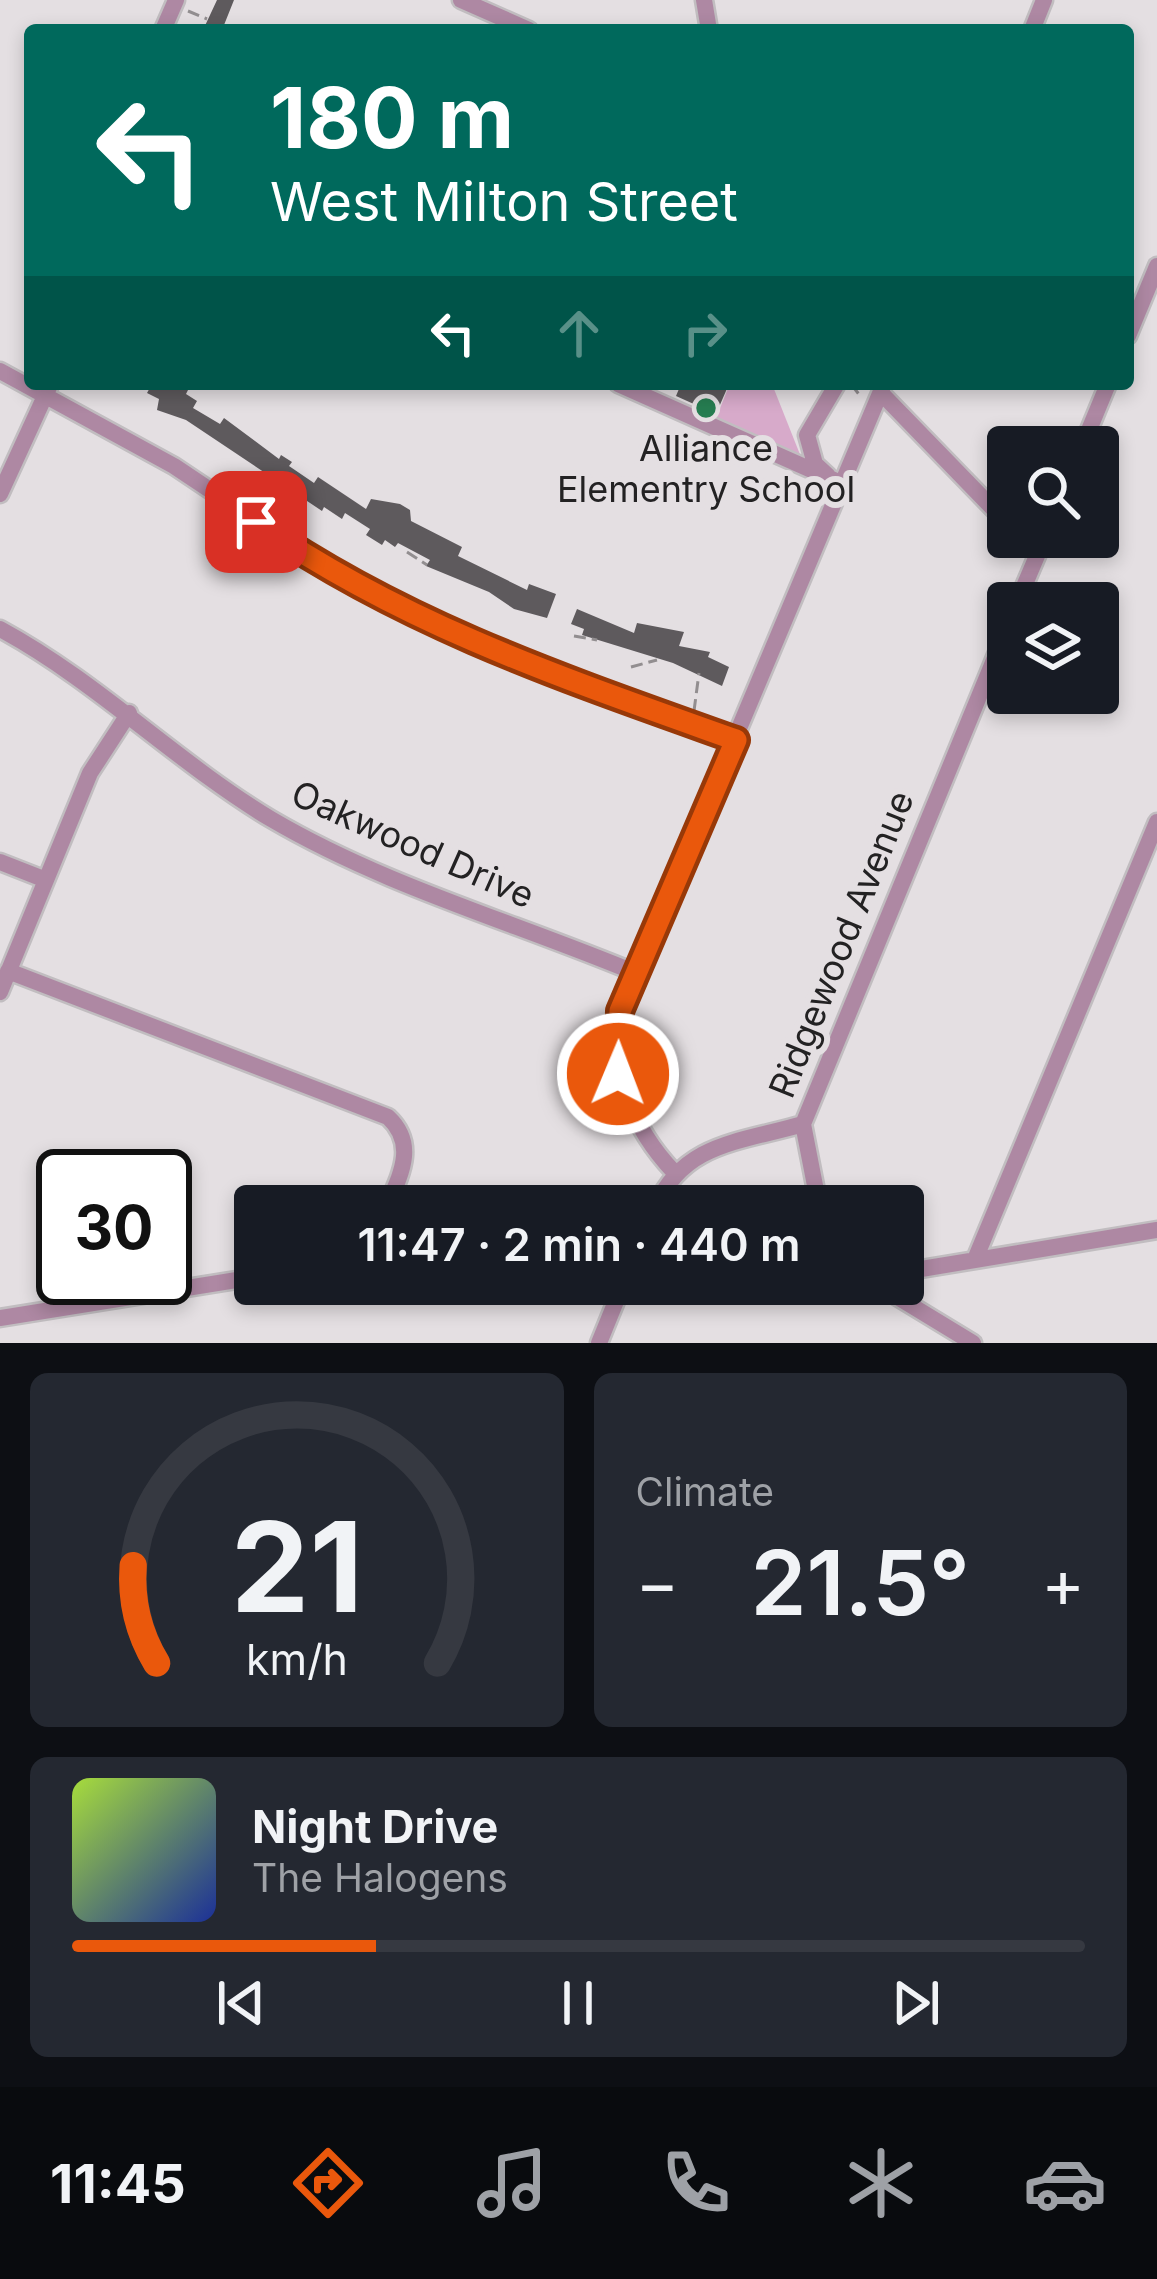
<!DOCTYPE html>
<meta charset="utf-8">
<style>
body{margin:0;font-family:Inter,sans-serif;background:#242831;color:#f1f3f6;height:100vh;display:flex;flex-direction:column;font-size:45px;white-space:nowrap}
*{box-sizing:border-box;margin:0}
p{font-size:39px;color:#9ea1a6}
.icon{flex:none;width:66px;height:66px;fill:none;stroke:currentColor;stroke-width:2;stroke-linecap:round;stroke-linejoin:round}
.map{position:relative;height:1343px;overflow:hidden}
.panel{display:flex;flex-direction:column;gap:30px;padding:30px;background:#0d0f14;flex:1}
.panel>*{flex:none}
.hud{position:absolute;left:24px;top:24px;width:1110px;height:366px;border-radius:12px;box-shadow:0 6px 18px #0003;background:#00695c;color:#fff;overflow:hidden}
.tools{position:absolute;left:987px;top:426px;display:grid;gap:24px}
.tools a{display:grid;place-items:center;width:132px;height:132px;border-radius:12px;background:#171b24;box-shadow:0 6px 18px #0003;font-size:60px}
.speed{position:absolute;left:36px;top:1149px;display:flex;gap:24px;font-size:60px;font-weight:700;text-align:center}
.speed>*{display:grid;place-content:center;width:156px;height:156px;border-radius:50%;background:#171b24;box-shadow:0 6px 18px #0003;line-height:1}
.speed .limit{border:6px solid #111;border-radius:18px;background:#fff;color:#111}
.pin{position:absolute;display:grid;place-items:center;width:102px;height:102px;color:#fff;margin:-51px;border-radius:24px;box-shadow:0 6px 18px #0006}
.me{position:absolute;width:132px;margin:-66px;rotate:1deg;stroke-linejoin:round;filter:drop-shadow(0 0 9px #0008)}
.turn{display:flex;align-items:center;gap:42px;height:252px;padding:0 48px;font-size:54px}
.turn .icon{width:156px;height:156px;stroke-width:2.5}
.turn b{display:block;font-size:84px;line-height:102px}
.lanes{display:flex;align-items:center;height:114px;padding:0 48px;background:#0003;justify-content:center;gap:60px;direction:ltr}
.lanes .off{opacity:.35}
.big{font-size:90px;font-weight:600;line-height:1.1}
.panel .tile{flex:1;display:flex;flex-direction:column;justify-content:center;gap:18px;min-width:0;padding:0 42px;border-radius:18px;background:#242831}
.panel .dial{align-items:center;gap:0}
.dial svg{height:312px;overflow:visible;fill:none;stroke:#363941;stroke-width:7;stroke-linecap:round;text-anchor:middle}
.dial text{fill:#f1f3f6;stroke:none}
.song{display:flex;align-items:center;gap:36px}
.cover{width:144px;height:144px;border-radius:18px;background:linear-gradient(135deg,hsl(80 70% 55%),hsl(230 70% 35%))}
.played{height:12px;border-radius:6px;background:linear-gradient(90deg,#ea580c 30%,#363941 30%)}
.keys{display:flex;justify-content:space-around;direction:ltr}
.heat{display:flex;justify-content:space-between;align-items:center;font-size:66px;direction:ltr}
.panel .tiles{flex:1;display:grid;gap:30px;grid-template-columns:1fr 1fr}
.tile:last-child{grid-column:span 2}
.trip{position:absolute;left:234px;top:1185px;width:690px;height:120px;border-radius:12px;background:#171b24;box-shadow:0 6px 18px #0003;font-weight:600;line-height:120px;text-align:center}
.menu{display:flex;height:192px;justify-content:space-around;align-items:center;background:#090b0e;color:#9ea1a6}
.menu .icon{width:84px;height:84px}
.menu .current{color:#ea580c}
.menu b{font-size:54px;color:#f1f3f6}
.map>svg:first-child{display:block}
.green{fill:#d7aaca}
.building{fill:#5e5a5d}
.lines{fill:none;stroke-linecap:round;stroke-linejoin:round}
.minor-casing{stroke:#c1bdc0;stroke-width:21}
.path{stroke:#928e90;stroke-width:3;stroke-dasharray:12 6;stroke-linecap:butt}
.minor{stroke:#ae88a3;stroke-width:16}
.route-casing{stroke:#983908;stroke-width:30}
.route{stroke:#ea580c;stroke-width:21}
.poi-dot{fill:#267d51;stroke:#e4dfe2;stroke-width:4.5}
.labels{text-anchor:middle;dominant-baseline:central;stroke-width:12;stroke-linejoin:round;paint-order:stroke}
.poi-label{font-size:36px;fill:#232223;stroke:#e4dfe2}
.street-label{font-size:36px;fill:#232223;stroke:#e4dfe2}
</style>
<div class="map">
<svg width="1157" height="1343" viewBox="0 0 1157 1343">
<rect width="100%" height="100%" fill="#e4dfe2"/>
<!-- green -->
<path class="green" d="M772 384 801 457 714 423 729 386Z"/>
<!-- building -->
<path class="building" d="M217 0H234L222 30H203Z
M152 384 188 390 186 394 197 401 193 408 220 424 224 418 279 459 281 455 292 462 289 466 314 483 318 477 366 509 371 499 400 504 410 510 411 521 462 547 458 556 527 590 529 584 556 594 547 618 514 609 489 592 426 566 430 560 398 543 395 547 385 540 382 545 366 535 370 529 345 513 342 519 324 507 322 511 186 420 157 410 159 399 147 393Z
M681 384H729L716 414 676 396Z
M577 609 634 633 637 623 684 632 679 646 710 652 708 657 729 667 722 686 673 663 582 635 584 629 571 624Z"/>
<g class="lines">
<!-- minor casing -->
<g class="minor-casing">
<path id="minor" d="M461 0 529 30
M704 0 709 30
M163 30 176 0
M1032 30 1044 0
M1128 336 1157 266
M0 371 174 466 331 571 414 617 544 672 736 740
M618 384 843 484
M881 393 1008 524
M1082 447 1108 384
M828 476 815 464 807 435 837 384
M0 494 50 385
M1017 603 1045 537
M0 629C98 682 176 762 271 819 385 886 514 922 636 973
M0 862 46 880
M8 971 388 1117C417 1144 401 1174 387 1206
M0 992 90 773 129 713
M803 1124 1008 626
M803 1124 819 1206
M674 1172C633 1129 608 1069 620 1011L884 384
M656 1206C684 1142 742 1142 803 1124
M976 1257 1157 822
M903 1272 1157 1230
M876 1284 973 1343
M0 1318 255 1277
M599 1343 623 1284"/>
</g>
<!-- path -->
<path class="path" d="M188 11 207 19
M851 384 861 397
M265 474 264 486 276 497
M407 552 427 565
M574 636 597 640
M631 667 657 660
M694 711 699 673"/>
<!-- minor -->
<use href="#minor" class="minor"/>
</g>
<g class="lines">
<!-- route casing -->
<g class="route-casing">
<path id="route" d="M256 522C404 625 568 680 736 740L620 1011 618 1074"/>
</g>
<!-- route -->
<use href="#route" class="route"/>
</g>
<!-- markers -->
<circle class="poi-dot" cx="706" cy="408" r="12"/>
<g class="labels">
<!-- poi labels -->
<g class="poi-label">
<text x="706" y="448">Alliance<tspan x="706" dy="41">Elementry School</tspan></text>
</g>
<!-- street labels -->
<g class="street-label">
<text transform="translate(413 844) rotate(24)">Oakwood Drive</text>
<text transform="translate(841 944) rotate(-68)">Ridgewood Avenue</text>
</g>
</g>
</svg>
<div class="tools">
<a><svg class="icon" aria-label="search" viewBox="0 0 24 24"><circle cx="10" cy="10" r="6"/><path d="M15 15l6 6"/></svg></a>
<a><svg class="icon" aria-label="layers" viewBox="0 0 24 24"><path d="M12 4l9 5-9 5-9-5zM3 14l9 5 9-5"/></svg></a>
</div>
<div class="speed"><div class="limit">30</div></div>
<div class="pin" style="left:256px;top:522px;background:#d93025"><svg class="icon" aria-label="arrive" viewBox="0 0 24 24"><path d="M6 21V4h12l-3 4 3 4H6"/></svg></div>
<svg class="me" style="left:618px;top:1074px" viewBox="-20 -20 40 40"><circle r="17" fill="#ea580c" stroke="#fff" stroke-width="3"/><path d="M0-11L8 9 0 5-8 9z" fill="#fff"/></svg>
<div class="trip">11:47 · 2 min · 440 m</div>
<div class="hud">
<div class="turn"><svg class="icon" aria-label="left" viewBox="0 0 24 24"><path d="M17 20v-9H6M10 6l-5 5 5 5"/></svg><div><b>180 m</b>West Milton Street</div></div>
<div class="lanes"><svg class="icon" aria-label="left" viewBox="0 0 24 24"><path d="M17 20v-9H6M10 6l-5 5 5 5"/></svg><svg class="icon off" aria-label="ahead" viewBox="0 0 24 24"><path d="M12 20V5M6 11l6-6 6 6"/></svg><svg class="icon off" aria-label="right" viewBox="0 0 24 24"><path d="M7 20v-9h11M14 6l5 5-5 5"/></svg></div>
</div>
</div>
<section class="panel">
<div class="tiles">
<div class="tile dial"><svg viewBox="0 0 100 80">
<path d="M14 69A42 42 0 1 1 86 69"/>
<path d="M14 69A42 42 0 0 1 8 44" stroke="#ea580c"/>
<text x="50" y="56" font-size="32" font-weight="700">21</text>
<text x="50" y="72" font-size="11">km/h</text>
</svg></div>
<div class="tile"><p>Climate</p>
<div class="heat"><a>−</a><b class="big">21.5°</b><a>+</a></div>
</div>
<div class="tile">
<div class="song"><i class="cover"></i><div><b>Night Drive</b><p>The Halogens</p></div></div>
<div class="played"></div>
<div class="keys"><svg class="icon" aria-label="previous" viewBox="0 0 24 24"><path d="M18 5L8 12l10 7zM5 5v14"/></svg><svg class="icon" aria-label="pause" viewBox="0 0 24 24"><path d="M8 5v14M16 5v14"/></svg><svg class="icon" aria-label="next" viewBox="0 0 24 24"><path d="M6 5l10 7-10 7zM19 5v14"/></svg></div>
</div>
</div>
</section>
<nav class="menu">
<b>11:45</b>
<svg class="icon current" aria-label="directions" viewBox="0 0 24 24"><path d="M12 3l9 9-9 9-9-9zM9 14v-3h6M13 9l2 2-2 2"/></svg>
<svg class="icon" aria-label="music" viewBox="0 0 24 24"><path d="M9 18V5l10-2v13"/><circle cx="6" cy="18" r="3"/><circle cx="16" cy="16" r="3"/></svg>
<svg class="icon" aria-label="phone" viewBox="0 0 24 24"><path d="M5 4h4l2 5-3 2q2 4 5 5l2-3 5 2v4C11 20 4 13 5 4z"/></svg>
<svg class="icon" aria-label="climate" viewBox="0 0 24 24"><path d="M12 3v18M4 7l16 10M4 17L20 7"/></svg>
<svg class="icon" aria-label="car" viewBox="0 0 24 24"><path d="M5 17H2v-5l4-1 3-4h7l3 4 3 1v5h-3M9 17h6M6 11h13"/><circle cx="7" cy="17" r="2"/><circle cx="17" cy="17" r="2"/></svg>
</nav>
